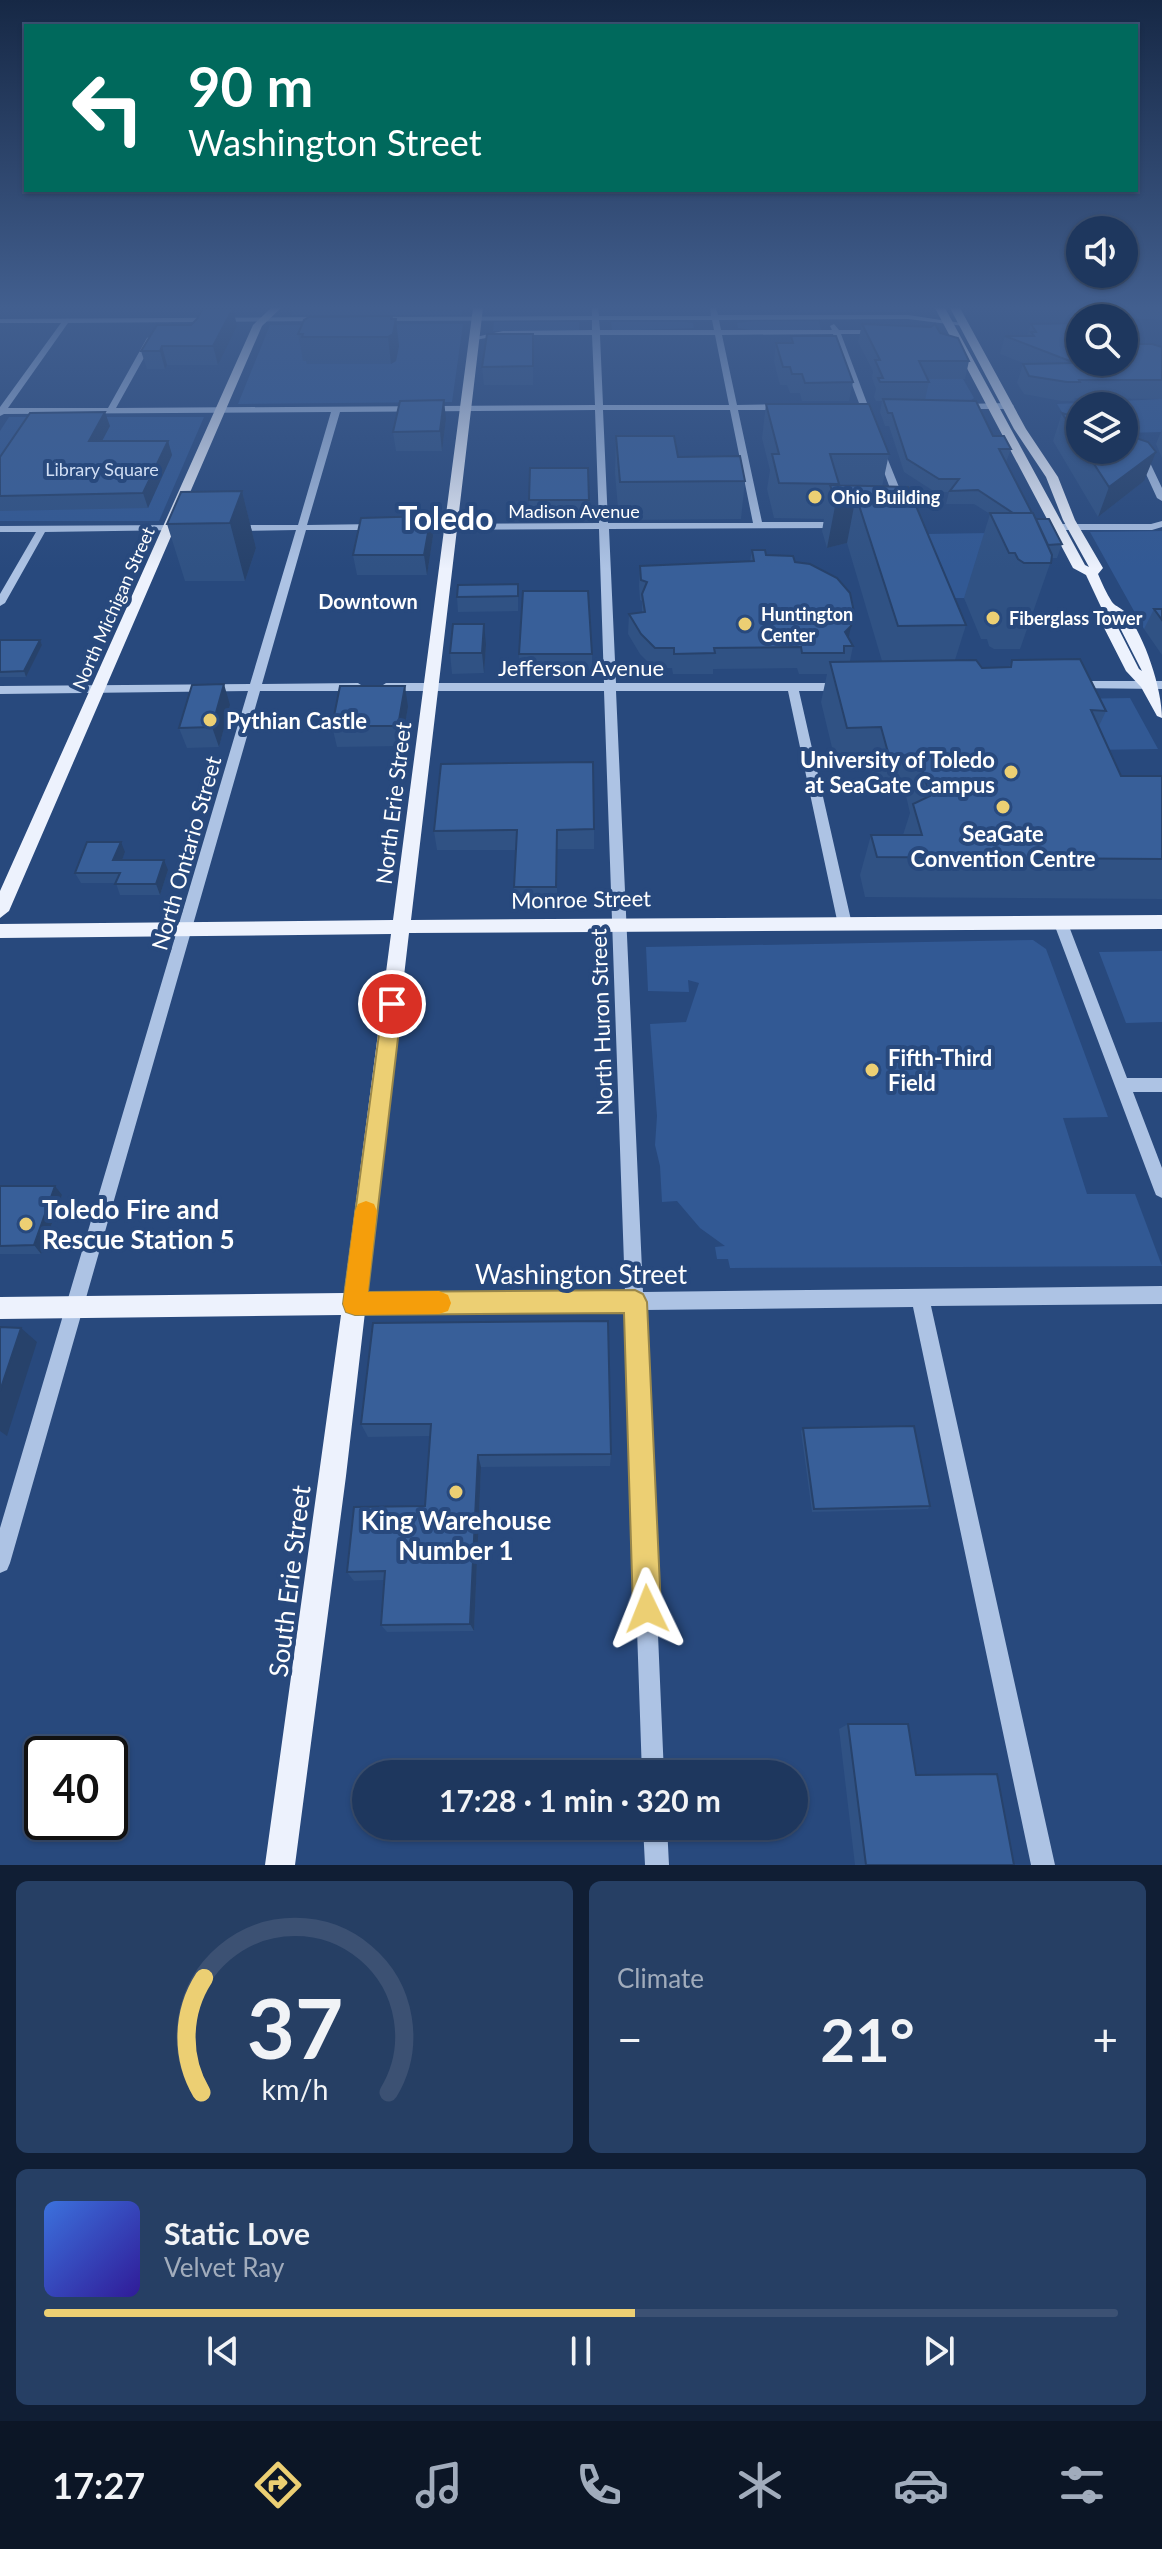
<!DOCTYPE html>
<meta charset="utf-8">
<style>
body{margin:0;font-family:Lato,sans-serif;background:#263f64;color:#f1f3f6;height:100vh;display:flex;flex-direction:column;font-size:30px;white-space:nowrap}
*{box-sizing:border-box;margin:0}
p{font-size:26px;color:#a1acbc}
.icon{flex:none;width:44px;height:44px;fill:none;stroke:currentColor;stroke-width:2;stroke-linecap:round;stroke-linejoin:round}
.map{position:relative;height:1865px;overflow:hidden}
.panel{display:flex;flex-direction:column;gap:16px;padding:16px;background:#101e34;flex:1}
.panel>*{flex:none}
.hud{position:absolute;left:24px;top:24px;width:1114px;height:168px;border-radius:0px;box-shadow:0 2px 6px #0004,0 0 0 2px #3c5173;background:#00695c;color:#fff;overflow:hidden}
.controls{position:absolute;left:1066px;top:216px;display:grid;gap:16px}
.controls a{display:grid;place-items:center;width:72px;height:72px;border-radius:50%;background:#1e375e;box-shadow:0 2px 6px #0004,0 0 0 2px #3c5173;font-size:40px}
.speed{position:absolute;left:24px;top:1736px;display:flex;gap:16px;font-size:40px;font-weight:700;text-align:center}
.speed>*{display:grid;place-content:center;width:104px;height:104px;border-radius:50%;background:#1e375e;box-shadow:0 2px 6px #0004,0 0 0 2px #3c5173;line-height:1}
.speed .limit{border:4px solid #111;border-radius:12px;background:#fff;color:#111}
.pin{position:absolute;display:grid;place-items:center;width:68px;height:68px;color:#fff;margin:-34px;border:4px solid #fff;border-radius:50%;box-shadow:0 2px 8px #0007}
.me{position:absolute;width:88px;margin:-44px;rotate:358deg;stroke-linejoin:round;filter:drop-shadow(0 0 6px #0008)}
.turn{display:flex;align-items:center;gap:28px;height:168px;padding:0 32px;font-size:36px}
.turn .icon{width:104px;height:104px;stroke-width:2.5}
.turn b{display:block;font-size:56px;line-height:68px}
.big{font-size:60px;font-weight:700;line-height:1.1}
.panel .widget{flex:1;display:flex;flex-direction:column;justify-content:center;gap:12px;min-width:0;padding:0 28px;border-radius:12px;background:#263f64}
.panel .dial{align-items:center;gap:0}
.dial svg{height:208px;overflow:visible;fill:none;stroke:#3c5173;stroke-width:7;stroke-linecap:round;text-anchor:middle}
.dial text{fill:#f1f3f6;stroke:none}
.song{display:flex;align-items:center;gap:24px}
.cover{width:96px;height:96px;border-radius:12px;background:linear-gradient(135deg,hsl(220 70% 55%),hsl(250 70% 35%))}
.played{height:8px;border-radius:4px;background:linear-gradient(90deg,#eccf73 55%,#3c5173 55%)}
.keys{display:flex;justify-content:space-around;direction:ltr}
.heat{display:flex;justify-content:space-between;align-items:center;font-size:44px;direction:ltr}
.panel .tiles{flex:1;display:grid;gap:16px;grid-template-columns:1fr 1fr}
.widget:last-child{grid-column:span 2}
.trip{position:absolute;left:352px;top:1760px;width:456px;height:80px;border-radius:40px;background:#1e375e;box-shadow:0 2px 6px #0004,0 0 0 2px #3c5173;font-weight:700;line-height:80px;text-align:center}
.tabs{display:flex;height:128px;justify-content:space-around;align-items:center;background:#0c1626;color:#a1acbc}
.tabs .icon{width:56px;height:56px}
.tabs .selected{color:#eccf73}
.tabs b{font-size:36px;color:#f1f3f6}
.map>svg:first-child{display:block}
.green{fill:#325994}
.lines{fill:none;stroke-linecap:round;stroke-linejoin:round}
.minor{fill:#adc3e4;fill-rule:evenodd}
.major{fill:#edf2fd;fill-rule:evenodd}
.wall{fill:#305284}
.shaded-wall{fill:#27426b}
.building{fill:#385f99;stroke:#27426b;stroke-width:2}
.route{fill:#eccf73;stroke:#99874b;stroke-width:2}
.slow{fill:#f59e0b}
.poi-dot{fill:#eccf73;stroke:#28497d;stroke-width:3}
.labels{text-anchor:middle;dominant-baseline:central;stroke-width:8;stroke-linejoin:round;paint-order:stroke}
.far-park-label{font-size:18px;fill:#d0def4;stroke:#28497d}
.far-poi-label{font-size:18px;font-weight:bold;fill:#fff;stroke:#28497d;text-anchor:start}
.far-street-label{font-size:18px;fill:#fff;stroke:#28497d}
.far-neighbourhood-label{font-size:20px;font-weight:bold;fill:#fff;stroke:#28497d}
.street-label{font-size:22px;fill:#fff;stroke:#28497d}
.poi-label{font-size:22px;font-weight:bold;fill:#fff;stroke:#28497d;text-anchor:start}
.near-poi-label{font-size:26px;font-weight:bold;fill:#fff;stroke:#28497d;text-anchor:start}
.near-street-label{font-size:26px;fill:#fff;stroke:#28497d}
.far-town-label{font-size:32px;font-weight:bold;fill:#fff;stroke:#28497d}
</style>
<div class="map">
<svg width="1162" height="1865" viewBox="0 0 1162 1865">
<rect width="100%" height="100%" fill="#28497d"/>
<!-- green -->
<path class="green" d="M291 308H465L461 315H292Z
M798 308H922L905 312 799 313Z
M1085 308H1162V320L1089 316Z
M754 321H819L821 330H750L738 328 737 323Z
M494 322H579V331H493Z
M611 322H685L693 323 694 328 612 331Z
M463 324 452 402 238 404 270 325Z
M910 370 963 379 974 398 970 401H925Z
M1162 399V432L1124 433V406H1080V435H1076L1057 404Z
M9 417H204L159 521H0V431Z
M1162 531V629H1144L1090 532Z
M990 533 1021 598H951L926 534Z
M1130 698 1158 749 1092 750 1068 699Z
M1033 940 1046 949 1108 1117 1063 1118 1087 1194H1135L1162 1266 730 1268 728 1259H717L715 1247 725 1246 700 1228 677 1201 662 1202 660 1166 655 1145 657 1116 650 1024 686 1022 699 983 688 980 689 992 648 991 646 947Z
M1162 951V1022L1126 1023 1099 952Z"/>
<g class="lines">
<!-- minor -->
<path class="minor" d="M592 308H598L599 316H711L710 308H716L718 315H908L968 324 964 326 908 319 719 320 721 330H832L830 326 834 324 839 330H878L882 332 878 334H841L873 419 869 422 865 419 833 334 722 335 737 405 785 404 789 407 785 410H738L762 522H840L845 525 840 528 609 529 616 683H842L848 687 842 691H799L851 920 844 925 837 920 788 691H616L643 1292 1162 1286V1304L931 1306 1055 1865H1031L913 1307 644 1310 664 1774H642L626 1310 355 1313 349 1310 346 1304 349 1298 355 1295 625 1292 604 691H386L380 687 386 683H604L599 529 413 530 408 527 413 524 599 523 595 410 340 412 307 525 376 524 381 527 376 530H306L262 684 358 683 364 687 358 691H260L10 1563 7 1570 0 1573V1528L248 691 0 694V686L250 684 296 530 233 531 228 528 233 525H298L331 412 4 414 0 416V407L61 323H0V319L324 317 328 319 324 321 68 323 8 408H108L147 338 151 336 155 338 116 408 595 405 592 335H503L475 340 471 338 503 331 592 330V320L377 321 373 319 377 317 592 316ZM599 320H712L714 330H600ZM600 335H715L729 405H603ZM603 410H730L753 523H608Z
M962 404 1010 403 1014 406 1010 409H959V405Z
M1124 438 1143 448 1162 488V501L1157 498 1135 450 1124 444Z
M880 447 884 450 905 502 903 504 895 502 876 450Z
M1162 521V527L1152 530H1058L1053 527 1058 524H1151Z
M180 525 183 526V530L45 532 5 603 0 606V594L36 532H0V526Z
M1074 681H1162V689L1070 688V682Z
M1060 916 1067 921 1127 1078H1162V1092H1133L1162 1168V1198L1156 1195 1154 1190 1053 921Z
M643 1826H667L669 1865H645Z"/>
<!-- major -->
<path class="major" d="M271 308H281L262 326 9 911 0 918V891L253 325Z
M473 308H483L411 920 1162 915V929L409 933 346 1476 295 1865H265L341 1315 0 1319V1297L344 1293 391 934 0 938V924L393 920Z
M935 308H945L1085 565 1089 567 1063 520 1046 477 1014 429 950 308H960L1026 429 1058 477 1075 520 1103 568 1098 574C1102 583 1106 593 1112 602 1116 607 1122 608 1126 613 1145 637 1162 689 1162 718L1157 716 1141 687 1126 671 1097 614 1101 607 1086 575 1073 568ZM1111 614 1114 616 1142 671 1139 669Z"/>
</g>
<!-- wall -->
<path class="wall" d="M426 308H452V311H426Z
M727 308H773L771 311Z
M1006 308H1079L1078 309H1007Z
M392 316 399 346 396 361 391 364H307L306 361H303L298 334Z
M862 324 940 333 969 361 965 379H928L929 382 925 400 993 436 1011 449 1006 462 1036 519 1062 544 1057 558H1052L1020 649H994L989 646 987 639H981L964 598 990 514 974 504H946L949 492H935L904 472 889 426H885L880 412 882 401H876L874 397 876 389 872 378 873 371 858 342Z
M1031 324 1132 347H1162V399L1075 398 1074 401H1061L1024 394 1017 383 1023 364H1026L1000 354 1005 336H1027Z
M237 326 218 365H167L165 369H147L141 351Z
M533 334V385H484L482 367Z
M791 336 853 382 849 401H802L800 393H790L787 385H780L774 361 776 343H790Z
M766 404 889 454 882 487 966 625 955 660 982 668 1009 667 1012 660 1106 711 1099 726 1121 776H1162V899L865 897 860 875 871 835H903L910 813 906 796H878L870 768H837L821 702 827 674H799L797 668 713 669V674H673L672 668H654L640 654 628 634 629 614 642 612V601L640 600 639 586 640 566 750 561 752 550 766 555 795 562 853 646 850 661H882L847 543 827 548 822 531 824 519 774 518 767 489 770 470 762 438Z
M1062 413 1080 419V450H1124L1144 481 1098 517 1053 441Z
M446 419 442 451H396L393 432Z
M110 426 102 441H168L172 455 148 508 0 511V457Z
M1162 429V458L1156 444Z
M616 436 745 481 741 519 619 520 615 473Z
M242 491 256 548 245 581H185L167 524Z
M529 500H589L588 519 530 520Z
M431 516 433 536 427 575H357L353 555Z
M518 584V611L458 612 457 597Z
M1154 609H1162V655L1144 629Z
M0 640H40L42 645 26 677H0Z
M486 645 484 673 452 674 450 653Z
M519 654H592V674H520Z
M230 705 219 747 187 748 179 728Z
M408 707 401 746 337 747 332 726Z
M594 829V849H557V907H516L514 887 516 850H437L434 831Z
M125 852 122 860 168 870 160 895H120L116 883H81L75 873Z
M0 1186 62 1195 41 1254H0Z
M373 1323 611 1454 610 1466 481 1467 474 1631 387 1632 381 1625 385 1580 354 1581 347 1572 425 1506 430 1436 368 1437 361 1424Z
M803 1428 930 1506 928 1509 812 1512 801 1431Z
M848 1724 916 1775 1014 1865H855L839 1729Z"/>
<!-- shaded-wall -->
<path class="shaded-wall" d="M233 308 237 326 218 365 213 346Z
M392 316 394 329 396 319 399 346 396 361 391 364 388 337Z
M162 346 167 365 165 369 160 351Z
M444 400 446 419 442 451 440 431Z
M105 412 110 426 94 456 89 441Z
M168 441 172 455 148 508 143 493Z
M1156 452 1144 481 1098 517 1109 487Z
M242 491 256 548 245 581 230 523Z
M856 496 847 543 827 548 836 501Z
M431 516 433 536 427 575 424 555Z
M484 624 486 645 484 673 482 653Z
M851 626 847 646 845 632Z
M40 640 42 645 26 677 24 671Z
M224 684 230 705 219 747 212 727Z
M405 686 408 707 401 746 398 726Z
M121 842 125 852 118 871 113 860Z
M164 860 168 870 160 895 156 884Z
M55 1186 62 1195 41 1254 34 1245Z
M21 1328 37 1342 7 1436 0 1431V1391Z
M478 1455 481 1467 474 1631 470 1624Z"/>
<!-- building -->
<path class="building" d="M203 308H233L213 346H162L160 351H141L157 325H191L197 319Z
M392 316 391 319H396L393 334 388 337H302L303 334H298L304 320 309 317Z
M1080 323V362H1124V337L1132 347 1138 344H1152L1162 347V380H1079L1080 382H1067L1029 376 1023 364 1075 363 1005 336H1034L1031 332H1036L1031 324Z
M862 324 931 327 935 324 940 333 958 338 969 361H919L929 382H880L878 378H883L875 360H880Z
M487 334H533V366L482 367Z
M791 336H836L853 382 805 383 802 374H792L790 367H783L776 343H793Z
M883 399 976 401 993 436H1004L1011 449H999L1032 513H1013L978 490 950 491 959 479H939L907 459 892 413H888Z
M444 400 440 431 393 432 400 401Z
M766 404H869L889 454H830L839 484 779 483 772 454H779Z
M105 412 89 441H168L143 493 0 496V457L30 413Z
M1062 413 1080 419V441Z
M1124 434 1148 442 1156 452 1109 487 1085 450H1124Z
M616 436H674L678 457 740 456 745 481 620 482Z
M530 468H588L589 500H529Z
M830 485 908 487 966 625 898 626 856 496 836 501Z
M242 491 230 523 167 524 181 492Z
M990 513H1033L1052 555 1051 563H1024L1018 559 1015 553H1009Z
M431 516 424 555H353L361 518Z
M1036 519H1049L1062 544 1048 545Z
M752 550H765L766 555 793 556 795 562 810 564 837 578 850 593 854 612 851 626 845 632 853 646H844V653H802L801 647 714 648 715 653 674 654V648H655L641 634 629 614 645 612 642 594 647 582 641 580 640 566 754 561Z
M518 584V596L457 597 458 585Z
M523 591H588L592 654H519Z
M1154 609H1162V620Z
M453 624H484L482 653H450Z
M0 640H40L24 671 0 672Z
M1080 659 1106 711 1091 710 1121 776H1162V859L877 857 871 835H922L913 804 930 796 918 755 889 756 881 727 847 728 830 662 976 660 982 668 1011 667 1012 660Z
M224 684 212 727 179 728 192 685Z
M340 686H405L398 726H332Z
M593 762 594 829 557 830 556 887H514L517 830 434 831 441 764Z
M87 842H121L113 860H164L156 884H115L120 873H75Z
M0 1186H55L34 1245 0 1246Z
M608 1321 611 1454 478 1455 470 1624 381 1625 385 1571 347 1572 354 1507 425 1506 431 1424H361L373 1323Z
M0 1327 21 1328 0 1391Z
M914 1426 930 1506 814 1509 803 1428Z
M848 1724H908L916 1775 997 1774 1014 1865H866Z"/>
<!-- sky -->
<linearGradient id="sky" x2="0" y2="1"><stop stop-color="#162845"/><stop offset="0.54" stop-color="#425f8f"/><stop offset="1" stop-color="#425f8f" stop-opacity="0"/></linearGradient>
<rect width="1162" height="569" fill="url(#sky)"/>
<!-- route -->
<path class="route" d="M392 997 399 999 402 1004 368 1292 635 1290 643 1294 647 1302 661 1609 657 1619 647 1623 637 1619 633 1609 624 1313 355 1315 346 1312 343 1304 383 1004 385 999Z"/>
<!-- slow -->
<path class="slow" d="M366 1201 374 1204 377 1211 368 1292 439 1291 448 1295 451 1303 448 1311 439 1314 355 1315 346 1312 343 1304 355 1211 358 1204Z"/>
<!-- markers -->
<g class="poi-dot">
<circle cx="815" cy="497" r="8"/>
<circle cx="993" cy="618" r="8"/>
<circle cx="745" cy="624" r="8"/>
<circle cx="210" cy="720" r="8"/>
<circle cx="1011" cy="772" r="8"/>
<circle cx="1003" cy="807" r="8"/>
<circle cx="872" cy="1070" r="8"/>
<circle cx="26" cy="1224" r="8"/>
<circle cx="456" cy="1492" r="8"/>
</g>
<g class="labels">
<!-- far-park labels -->
<g class="far-park-label">
<text x="102" y="469">Library Square</text>
</g>
<!-- far-poi labels -->
<g class="far-poi-label">
<text x="831" y="497">Ohio Building</text>
<text x="761" y="614">Huntington<tspan x="761" dy="21">Center</tspan></text>
<text x="1009" y="618">Fiberglass Tower</text>
</g>
<!-- far-street labels -->
<g class="far-street-label">
<text x="574" y="511">Madison Avenue</text>
<text transform="translate(113 608) rotate(-66)">North Michigan Street</text>
</g>
<!-- far-neighbourhood labels -->
<g class="far-neighbourhood-label">
<text x="368" y="601">Downtown</text>
</g>
<!-- street labels -->
<g class="street-label">
<text x="581" y="667">Jefferson Avenue</text>
<text transform="translate(393 803) rotate(-83)">North Erie Street</text>
<text transform="translate(186 853) rotate(-74)">North Ontario Street</text>
<text transform="translate(581 899) rotate(-1)">Monroe Street</text>
<text transform="translate(601 1022) rotate(-92)">North Huron Street</text>
</g>
<!-- poi labels -->
<g class="poi-label">
<text x="226" y="720">Pythian Castle</text>
<text x="995" y="759" text-anchor="end">University of Toledo<tspan x="995" dy="25">at SeaGate Campus</tspan></text>
<text x="1003" y="833" text-anchor="middle">SeaGate<tspan x="1003" dy="25">Convention Centre</tspan></text>
<text x="888" y="1057">Fifth-Third<tspan x="888" dy="25">Field</tspan></text>
</g>
<!-- near-poi labels -->
<g class="near-poi-label">
<text x="42" y="1209">Toledo Fire and<tspan x="42" dy="30">Rescue Station 5</tspan></text>
<text x="456" y="1520" text-anchor="middle">King Warehouse<tspan x="456" dy="30">Number 1</tspan></text>
</g>
<!-- near-street labels -->
<g class="near-street-label">
<text x="581" y="1274">Washington Street</text>
<text transform="translate(289 1581) rotate(-83)">South Erie Street</text>
</g>
<!-- far-town labels -->
<g class="far-town-label">
<text x="446" y="517">Toledo</text>
</g>
</g>
</svg>
<div class="controls">
<a><svg class="icon" aria-label="sound" viewBox="0 0 24 24"><path d="M4 9h4l5-4v14l-5-4H4zM17 9q2 3 0 6"/></svg></a>
<a><svg class="icon" aria-label="search" viewBox="0 0 24 24"><circle cx="10" cy="10" r="6"/><path d="M15 15l6 6"/></svg></a>
<a><svg class="icon" aria-label="layers" viewBox="0 0 24 24"><path d="M12 4l9 5-9 5-9-5zM3 14l9 5 9-5"/></svg></a>
</div>
<div class="speed"><div class="limit">40</div></div>
<div class="pin" style="left:392px;top:1004px;background:#d93025"><svg class="icon" aria-label="arrive" viewBox="0 0 24 24"><path d="M6 21V4h12l-3 4 3 4H6"/></svg></div>
<svg class="me" style="left:647px;top:1609px" viewBox="-20 -20 40 40"><path d="M0-17L14 15 0 8-14 15z" fill="#eccf73" stroke="#fff" stroke-width="4"/></svg>
<div class="trip">17:28 · 1 min · 320 m</div>
<div class="hud">
<div class="turn"><svg class="icon" aria-label="left" viewBox="0 0 24 24"><path d="M17 20v-9H6M10 6l-5 5 5 5"/></svg><div><b>90 m</b>Washington Street</div></div>
</div>
</div>
<section class="panel">
<div class="tiles">
<div class="widget dial"><svg viewBox="0 0 100 80">
<path d="M14 69A42 42 0 1 1 86 69"/>
<path d="M14 69A42 42 0 0 1 15 25" stroke="#eccf73"/>
<text x="50" y="56" font-size="32" font-weight="700">37</text>
<text x="50" y="72" font-size="11">km/h</text>
</svg></div>
<div class="widget"><p>Climate</p>
<div class="heat"><a>−</a><b class="big">21°</b><a>+</a></div>
</div>
<div class="widget">
<div class="song"><i class="cover"></i><div><b>Static Love</b><p>Velvet Ray</p></div></div>
<div class="played"></div>
<div class="keys"><svg class="icon" aria-label="previous" viewBox="0 0 24 24"><path d="M18 5L8 12l10 7zM5 5v14"/></svg><svg class="icon" aria-label="pause" viewBox="0 0 24 24"><path d="M8 5v14M16 5v14"/></svg><svg class="icon" aria-label="next" viewBox="0 0 24 24"><path d="M6 5l10 7-10 7zM19 5v14"/></svg></div>
</div>
</div>
</section>
<nav class="tabs">
<b>17:27</b>
<svg class="icon selected" aria-label="directions" viewBox="0 0 24 24"><path d="M12 3l9 9-9 9-9-9zM9 14v-3h6M13 9l2 2-2 2"/></svg>
<svg class="icon" aria-label="music" viewBox="0 0 24 24"><path d="M9 18V5l10-2v13"/><circle cx="6" cy="18" r="3"/><circle cx="16" cy="16" r="3"/></svg>
<svg class="icon" aria-label="phone" viewBox="0 0 24 24"><path d="M5 4h4l2 5-3 2q2 4 5 5l2-3 5 2v4C11 20 4 13 5 4z"/></svg>
<svg class="icon" aria-label="climate" viewBox="0 0 24 24"><path d="M12 3v18M4 7l16 10M4 17L20 7"/></svg>
<svg class="icon" aria-label="car" viewBox="0 0 24 24"><path d="M5 17H2v-5l4-1 3-4h7l3 4 3 1v5h-3M9 17h6M6 11h13"/><circle cx="7" cy="17" r="2"/><circle cx="17" cy="17" r="2"/></svg>
<svg class="icon" aria-label="filters" viewBox="0 0 24 24"><path d="M4 7h16M4 17h16"/><circle cx="9" cy="7" r="2"/><circle cx="15" cy="17" r="2"/></svg>
</nav>
